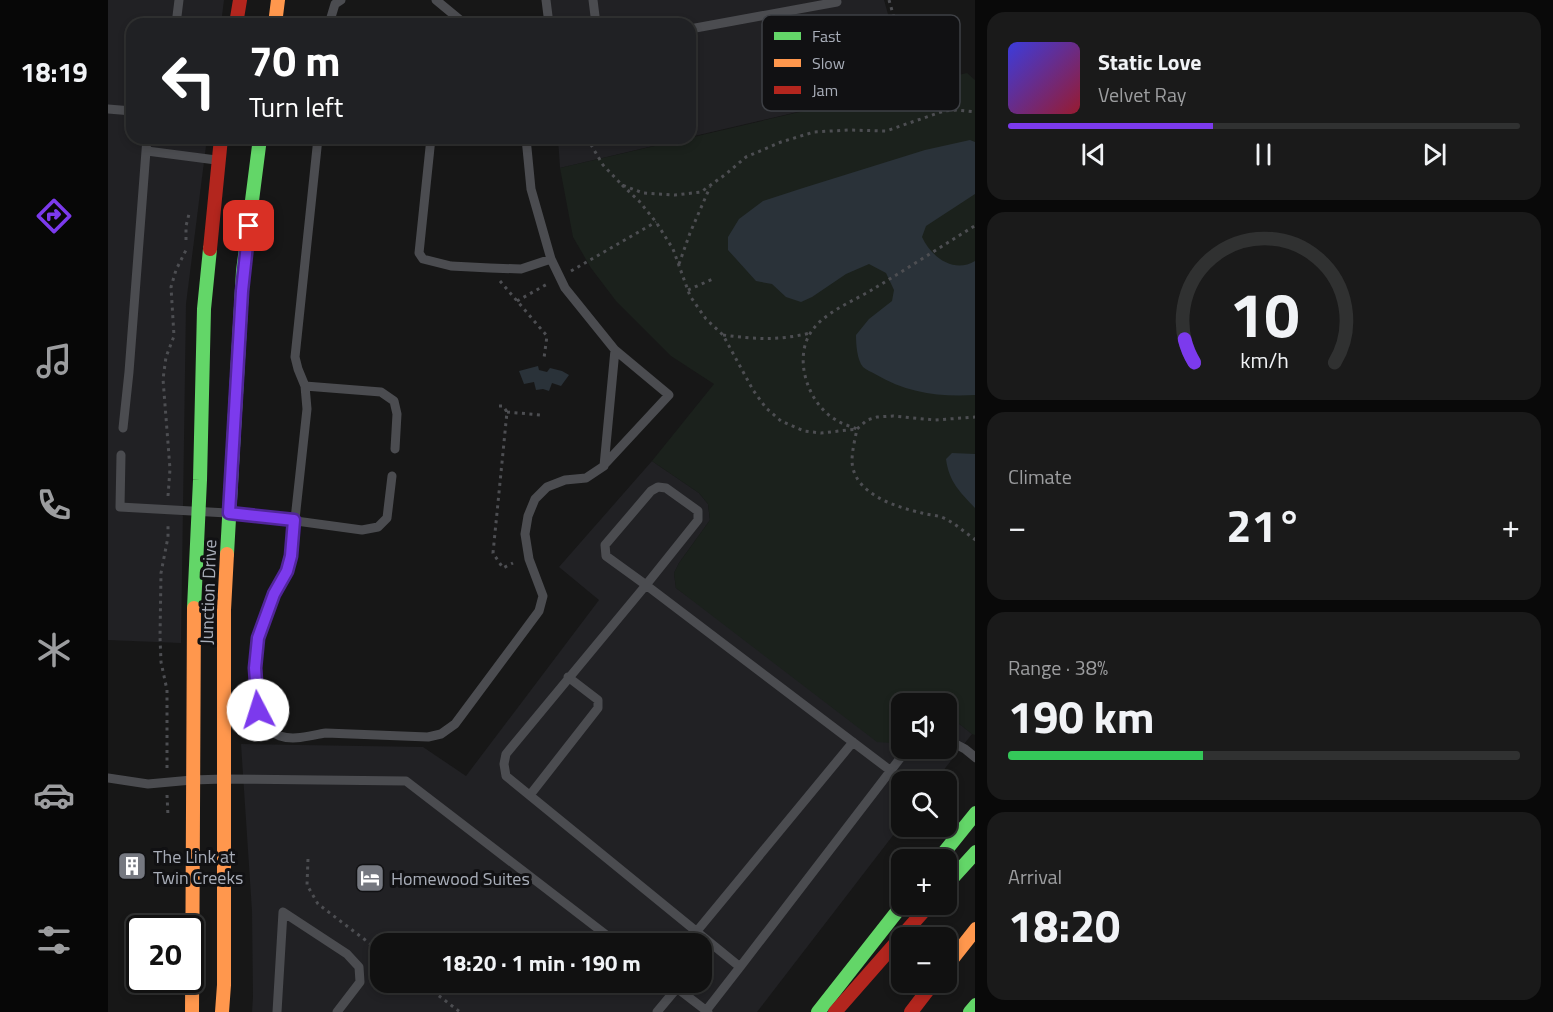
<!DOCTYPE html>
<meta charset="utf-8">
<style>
body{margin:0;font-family:"Titillium Web",sans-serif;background:#1a1a1a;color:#f1f3f6;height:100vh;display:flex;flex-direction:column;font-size:22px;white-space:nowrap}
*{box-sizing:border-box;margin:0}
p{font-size:20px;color:#9c9d9f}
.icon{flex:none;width:33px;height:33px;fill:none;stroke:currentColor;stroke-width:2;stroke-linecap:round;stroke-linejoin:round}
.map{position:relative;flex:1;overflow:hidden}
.sheet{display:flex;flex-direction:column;gap:12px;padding:12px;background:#090909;width:578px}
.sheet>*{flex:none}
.hud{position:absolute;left:18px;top:18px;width:570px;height:126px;border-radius:18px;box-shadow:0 3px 9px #0003,0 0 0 2px #303131;background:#202124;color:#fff;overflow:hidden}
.controls{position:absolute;left:783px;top:693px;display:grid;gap:12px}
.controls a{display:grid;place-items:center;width:66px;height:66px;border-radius:12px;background:#111;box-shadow:0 3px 9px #0003,0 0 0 2px #303131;font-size:30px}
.speed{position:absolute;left:18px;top:915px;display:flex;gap:12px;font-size:30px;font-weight:700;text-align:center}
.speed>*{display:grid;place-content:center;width:78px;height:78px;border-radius:50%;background:#111;box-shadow:0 3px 9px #0003,0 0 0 2px #303131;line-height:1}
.speed .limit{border:3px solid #111;border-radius:9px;background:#fff;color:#111}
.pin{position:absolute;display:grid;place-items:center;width:51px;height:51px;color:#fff;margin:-26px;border-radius:12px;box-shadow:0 3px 9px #0006}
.me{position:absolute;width:66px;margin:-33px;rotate:355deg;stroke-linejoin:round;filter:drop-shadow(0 0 4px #0008)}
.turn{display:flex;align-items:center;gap:21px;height:126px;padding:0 24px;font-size:27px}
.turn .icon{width:78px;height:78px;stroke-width:2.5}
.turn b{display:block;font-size:42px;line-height:51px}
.big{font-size:45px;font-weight:700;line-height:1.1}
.sheet .card{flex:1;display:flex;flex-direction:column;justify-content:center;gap:9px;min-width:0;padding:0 21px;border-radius:18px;background:#1a1a1a}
.sheet .dial{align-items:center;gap:0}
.dial svg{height:156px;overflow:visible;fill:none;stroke:#303131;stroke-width:7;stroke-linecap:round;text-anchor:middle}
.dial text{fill:#f1f3f6;stroke:none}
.song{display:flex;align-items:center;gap:18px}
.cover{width:72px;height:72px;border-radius:9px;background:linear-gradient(135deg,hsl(240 70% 55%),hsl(350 70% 35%))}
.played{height:6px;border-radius:3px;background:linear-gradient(90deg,#7c3aed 40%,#303131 40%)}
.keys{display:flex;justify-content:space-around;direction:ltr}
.heat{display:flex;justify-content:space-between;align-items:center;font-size:33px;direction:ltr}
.charge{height:9px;border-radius:4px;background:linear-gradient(90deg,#34c759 38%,#303131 0)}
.trip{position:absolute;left:262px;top:933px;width:342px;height:60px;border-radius:18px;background:#111;box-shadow:0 3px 9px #0003,0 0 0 2px #303131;font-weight:700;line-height:60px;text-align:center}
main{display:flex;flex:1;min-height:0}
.dock{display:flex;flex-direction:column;width:108px;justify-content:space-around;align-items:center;background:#070707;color:#9c9d9f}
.dock .icon{width:42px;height:42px}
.dock .selected{color:#7c3aed}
.dock b{font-size:27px;color:#f1f3f6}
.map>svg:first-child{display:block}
.built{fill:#212124;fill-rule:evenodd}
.green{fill:#1b211c}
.water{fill:#2a3239}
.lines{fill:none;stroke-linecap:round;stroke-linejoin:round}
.path{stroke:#4d4e52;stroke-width:3;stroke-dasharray:3 4.5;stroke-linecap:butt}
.lane{stroke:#4b4c50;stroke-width:9}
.fast{stroke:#63d668;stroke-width:14}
.slow{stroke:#ff974d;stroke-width:14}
.jam{stroke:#b3261e;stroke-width:14}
.route-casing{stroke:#51269a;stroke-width:15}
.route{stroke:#7c3aed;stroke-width:10}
.labels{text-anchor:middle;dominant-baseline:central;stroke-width:6;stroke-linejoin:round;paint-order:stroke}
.street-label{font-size:18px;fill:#a8adb8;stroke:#111113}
.poi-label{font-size:18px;fill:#a8adb8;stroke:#111113;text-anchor:start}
.key{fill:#111113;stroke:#3e4045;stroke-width:1.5}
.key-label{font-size:16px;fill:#a8adb8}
</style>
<main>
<nav class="dock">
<b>18:19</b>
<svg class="icon selected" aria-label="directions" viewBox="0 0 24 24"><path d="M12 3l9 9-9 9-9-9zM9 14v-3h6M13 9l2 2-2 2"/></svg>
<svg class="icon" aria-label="music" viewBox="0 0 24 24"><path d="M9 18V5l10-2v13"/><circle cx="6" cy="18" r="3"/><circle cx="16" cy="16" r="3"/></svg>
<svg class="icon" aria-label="phone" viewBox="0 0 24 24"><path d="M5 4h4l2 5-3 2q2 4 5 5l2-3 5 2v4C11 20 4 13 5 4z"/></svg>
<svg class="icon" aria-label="climate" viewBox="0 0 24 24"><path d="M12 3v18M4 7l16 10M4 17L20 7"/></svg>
<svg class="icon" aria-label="car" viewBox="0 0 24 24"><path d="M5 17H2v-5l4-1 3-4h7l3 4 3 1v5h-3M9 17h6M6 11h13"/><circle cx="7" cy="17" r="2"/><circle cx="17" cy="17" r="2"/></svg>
<svg class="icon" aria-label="filters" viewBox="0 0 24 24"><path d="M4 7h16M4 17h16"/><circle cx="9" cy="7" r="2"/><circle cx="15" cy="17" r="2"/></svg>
</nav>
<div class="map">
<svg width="868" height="1012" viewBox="0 0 868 1012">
<rect width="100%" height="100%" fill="#171717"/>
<!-- built -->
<path class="built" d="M0 0H116L113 24H24V138H99L78 304 73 643 0 640Z
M442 0H776L800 86 582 137V24H443Z
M450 138H579L452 168Z
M544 461 591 493 600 504 602 520 571 563 566 573 568 588 783 743 793 738 794 748H838L839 714 864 734 827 781 794 782 793 825 649 1012H144L145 997 144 911 133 744 315 747 358 776 491 600 451 567ZM273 944H594V982H273Z"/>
<!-- green -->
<path class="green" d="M859 73 867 80V735L864 734 839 714 838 704 825 703 822 701 820 703 794 704 793 738 783 743 769 742 568 588 566 573 571 563 602 520 600 504 591 493 544 461 606 384 563 356 508 301 483 268 465 237 452 168Z"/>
<!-- water -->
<path class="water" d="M862 140 867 142V194L818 226 814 237C823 257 846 274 867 261V395C831 397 799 393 767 374 764 372 758 370 755 367 749 360 748 344 748 335L761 319 784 301 786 290 778 273 761 264 738 274 704 297 693 302 678 297 664 284 648 281 620 250V237L631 219 655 201 695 188 817 150Z
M430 366 431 370 439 372 442 368 454 371 461 375 453 386 444 383 441 391 435 389 428 390 426 382 416 384 411 371Z
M844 453 867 454V508C852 492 841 482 838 459Z"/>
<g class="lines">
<!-- path -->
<path class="path" d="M781 0 804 81 835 72 849 110
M479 138 495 165 514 185 535 193 567 195 593 192 618 174 638 157 673 142 706 132 740 130 778 131 836 111 849 110 868 112
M514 185 531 201 548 222 565 249 582 296 598 319 615 335 645 390 658 408 673 421 696 431 713 433 749 429C742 426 734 424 728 420 700 404 685 359 703 332 716 312 746 301 767 288 800 268 834 246 868 225
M78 240V226L81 214
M571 264 582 233 602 187
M463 271 548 222
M392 281 439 336 436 358
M580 290 605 279
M409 301 441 283
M615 335C648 339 669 341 702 333
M391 406H395L399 412 385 553 395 568 405 563
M399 412 433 415
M868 417 827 420 785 416 769 417 759 420 749 429C747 439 744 451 744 461 745 494 788 507 814 513 820 515 827 515 833 517 846 522 856 532 868 540
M60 496 62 469 55 379 58 357 66 336 63 287 68 270 78 250
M59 768V690L53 662 52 637 53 573 60 537V524
M59 795 60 816
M200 859 199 885 210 904 273 952
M313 982 352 1012"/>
<!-- lane -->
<path class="lane" d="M328 0 357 24
M438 0 441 24
M485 0 488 24
M68 24 71 0
M221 24 227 4 233 0
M582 29 729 2 728 0
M0 109 24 111
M210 138 187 357 190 369 197 386 199 409 183 556C179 573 173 580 166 594 149 632 146 658 149 699 151 713 157 730 172 736 187 741 203 735 218 733L320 737 333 734 347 724 431 611 435 596 421 559 417 534 420 516 427 499 439 487 457 480 478 478 496 466 507 350 457 288 443 259 423 189 418 138
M323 138 311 253 315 259 343 266 382 268 413 269 443 259
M39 151 108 160
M197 386 273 392 286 401 289 414 287 449
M15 428 21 372 39 138
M13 455 12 507 137 514 254 530 270 527 279 518 284 476
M496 465 561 395 507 350
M838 739 857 749 868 758
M0 778 40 784 84 780 116 779 298 781 510 944
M422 795 490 708V700L460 677
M175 912 239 954 251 967 252 982 229 1012
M589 931 745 742
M632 967 800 748
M561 982 600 1012
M169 1012 175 912
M549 1012 569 988
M597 1012 632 967 398 776 396 764 398 754 538 585 498 556 497 545 543 491 550 487 558 488 590 511V520L538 585 783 771"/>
<!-- fast -->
<path class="fast" d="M119 554 135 271 152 138
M86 608 92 480 96 309 102 249
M830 860 868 813
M838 885 868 852
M710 1012 795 904
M862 1012 868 1005"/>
<!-- slow -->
<path class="slow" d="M167 24 170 0
M838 967 868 929
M84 1012 86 608
M114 1012 116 985V610L119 554"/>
<!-- jam -->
<path class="jam" d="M128 24 132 0
M102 249 113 138
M727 1012 822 904
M803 1012 826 982"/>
</g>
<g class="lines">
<!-- route casing -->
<g class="route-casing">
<path id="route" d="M141 226 134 291 121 513 186 520 183 556 179 571 166 594 150 638 147 668 150 710"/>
</g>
<!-- route -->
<use href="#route" class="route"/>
</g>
<!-- icons -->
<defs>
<g id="building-square" transform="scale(1.5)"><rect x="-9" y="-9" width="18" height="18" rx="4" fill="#757880" stroke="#111113"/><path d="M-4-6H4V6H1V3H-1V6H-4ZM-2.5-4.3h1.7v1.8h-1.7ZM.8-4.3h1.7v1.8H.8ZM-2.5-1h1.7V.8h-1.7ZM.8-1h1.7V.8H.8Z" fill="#fff"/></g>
<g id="hotel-square" transform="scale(1.5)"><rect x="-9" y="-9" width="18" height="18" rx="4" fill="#757880" stroke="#111113"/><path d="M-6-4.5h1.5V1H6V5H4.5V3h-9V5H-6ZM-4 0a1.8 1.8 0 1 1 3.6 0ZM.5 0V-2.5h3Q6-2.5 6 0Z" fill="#fff"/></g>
</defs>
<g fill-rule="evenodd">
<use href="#building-square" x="24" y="866"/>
<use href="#hotel-square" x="262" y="878"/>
</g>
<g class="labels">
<!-- street labels -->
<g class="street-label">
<text transform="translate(100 592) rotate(-88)">Junction Drive</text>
</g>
<!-- poi labels -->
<g class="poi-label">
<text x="45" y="856">The Link at<tspan x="45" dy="21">Twin Creeks</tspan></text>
<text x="283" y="878">Homewood Suites</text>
</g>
</g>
<!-- legend -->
<rect x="654" y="15" width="198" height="96" rx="9" class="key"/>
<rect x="666" y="32" width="27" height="8" fill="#63d668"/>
<rect x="666" y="59" width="27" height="8" fill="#ff974d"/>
<rect x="666" y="86" width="27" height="8" fill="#b3261e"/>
<g class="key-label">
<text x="704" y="42">Fast</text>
<text x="704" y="69">Slow</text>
<text x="704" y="96">Jam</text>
</g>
</svg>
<div class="controls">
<a><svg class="icon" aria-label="sound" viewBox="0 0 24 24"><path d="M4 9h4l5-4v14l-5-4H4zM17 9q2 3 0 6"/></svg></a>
<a><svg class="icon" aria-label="search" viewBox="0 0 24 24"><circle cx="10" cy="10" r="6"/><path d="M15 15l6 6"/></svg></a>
<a>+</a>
<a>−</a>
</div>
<div class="speed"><div class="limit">20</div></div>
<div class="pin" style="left:141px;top:226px;background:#d93025"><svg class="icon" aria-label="arrive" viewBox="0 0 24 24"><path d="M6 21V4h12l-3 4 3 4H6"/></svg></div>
<svg class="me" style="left:150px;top:710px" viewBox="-20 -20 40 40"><circle r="19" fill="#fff"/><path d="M0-13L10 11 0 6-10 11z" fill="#7c3aed"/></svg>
<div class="trip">18:20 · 1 min · 190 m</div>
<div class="hud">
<div class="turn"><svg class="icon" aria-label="left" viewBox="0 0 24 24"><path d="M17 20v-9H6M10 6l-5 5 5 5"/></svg><div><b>70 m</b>Turn left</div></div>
</div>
</div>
<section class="sheet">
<div class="card">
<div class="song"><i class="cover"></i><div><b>Static Love</b><p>Velvet Ray</p></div></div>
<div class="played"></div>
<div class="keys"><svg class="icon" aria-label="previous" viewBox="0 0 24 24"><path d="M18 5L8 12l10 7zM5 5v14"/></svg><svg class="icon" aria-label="pause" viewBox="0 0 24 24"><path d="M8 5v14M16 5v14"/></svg><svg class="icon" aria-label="next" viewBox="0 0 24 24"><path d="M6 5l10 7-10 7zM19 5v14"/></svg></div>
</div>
<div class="card dial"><svg viewBox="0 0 100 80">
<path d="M14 69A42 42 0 1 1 86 69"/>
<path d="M14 69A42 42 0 0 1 9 57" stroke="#7c3aed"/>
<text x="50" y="56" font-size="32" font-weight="700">10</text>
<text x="50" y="72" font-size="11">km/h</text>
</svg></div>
<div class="card"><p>Climate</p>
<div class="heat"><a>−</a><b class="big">21°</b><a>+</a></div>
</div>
<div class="card"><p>Range · 38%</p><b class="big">190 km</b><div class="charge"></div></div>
<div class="card"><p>Arrival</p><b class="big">18:20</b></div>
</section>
</main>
